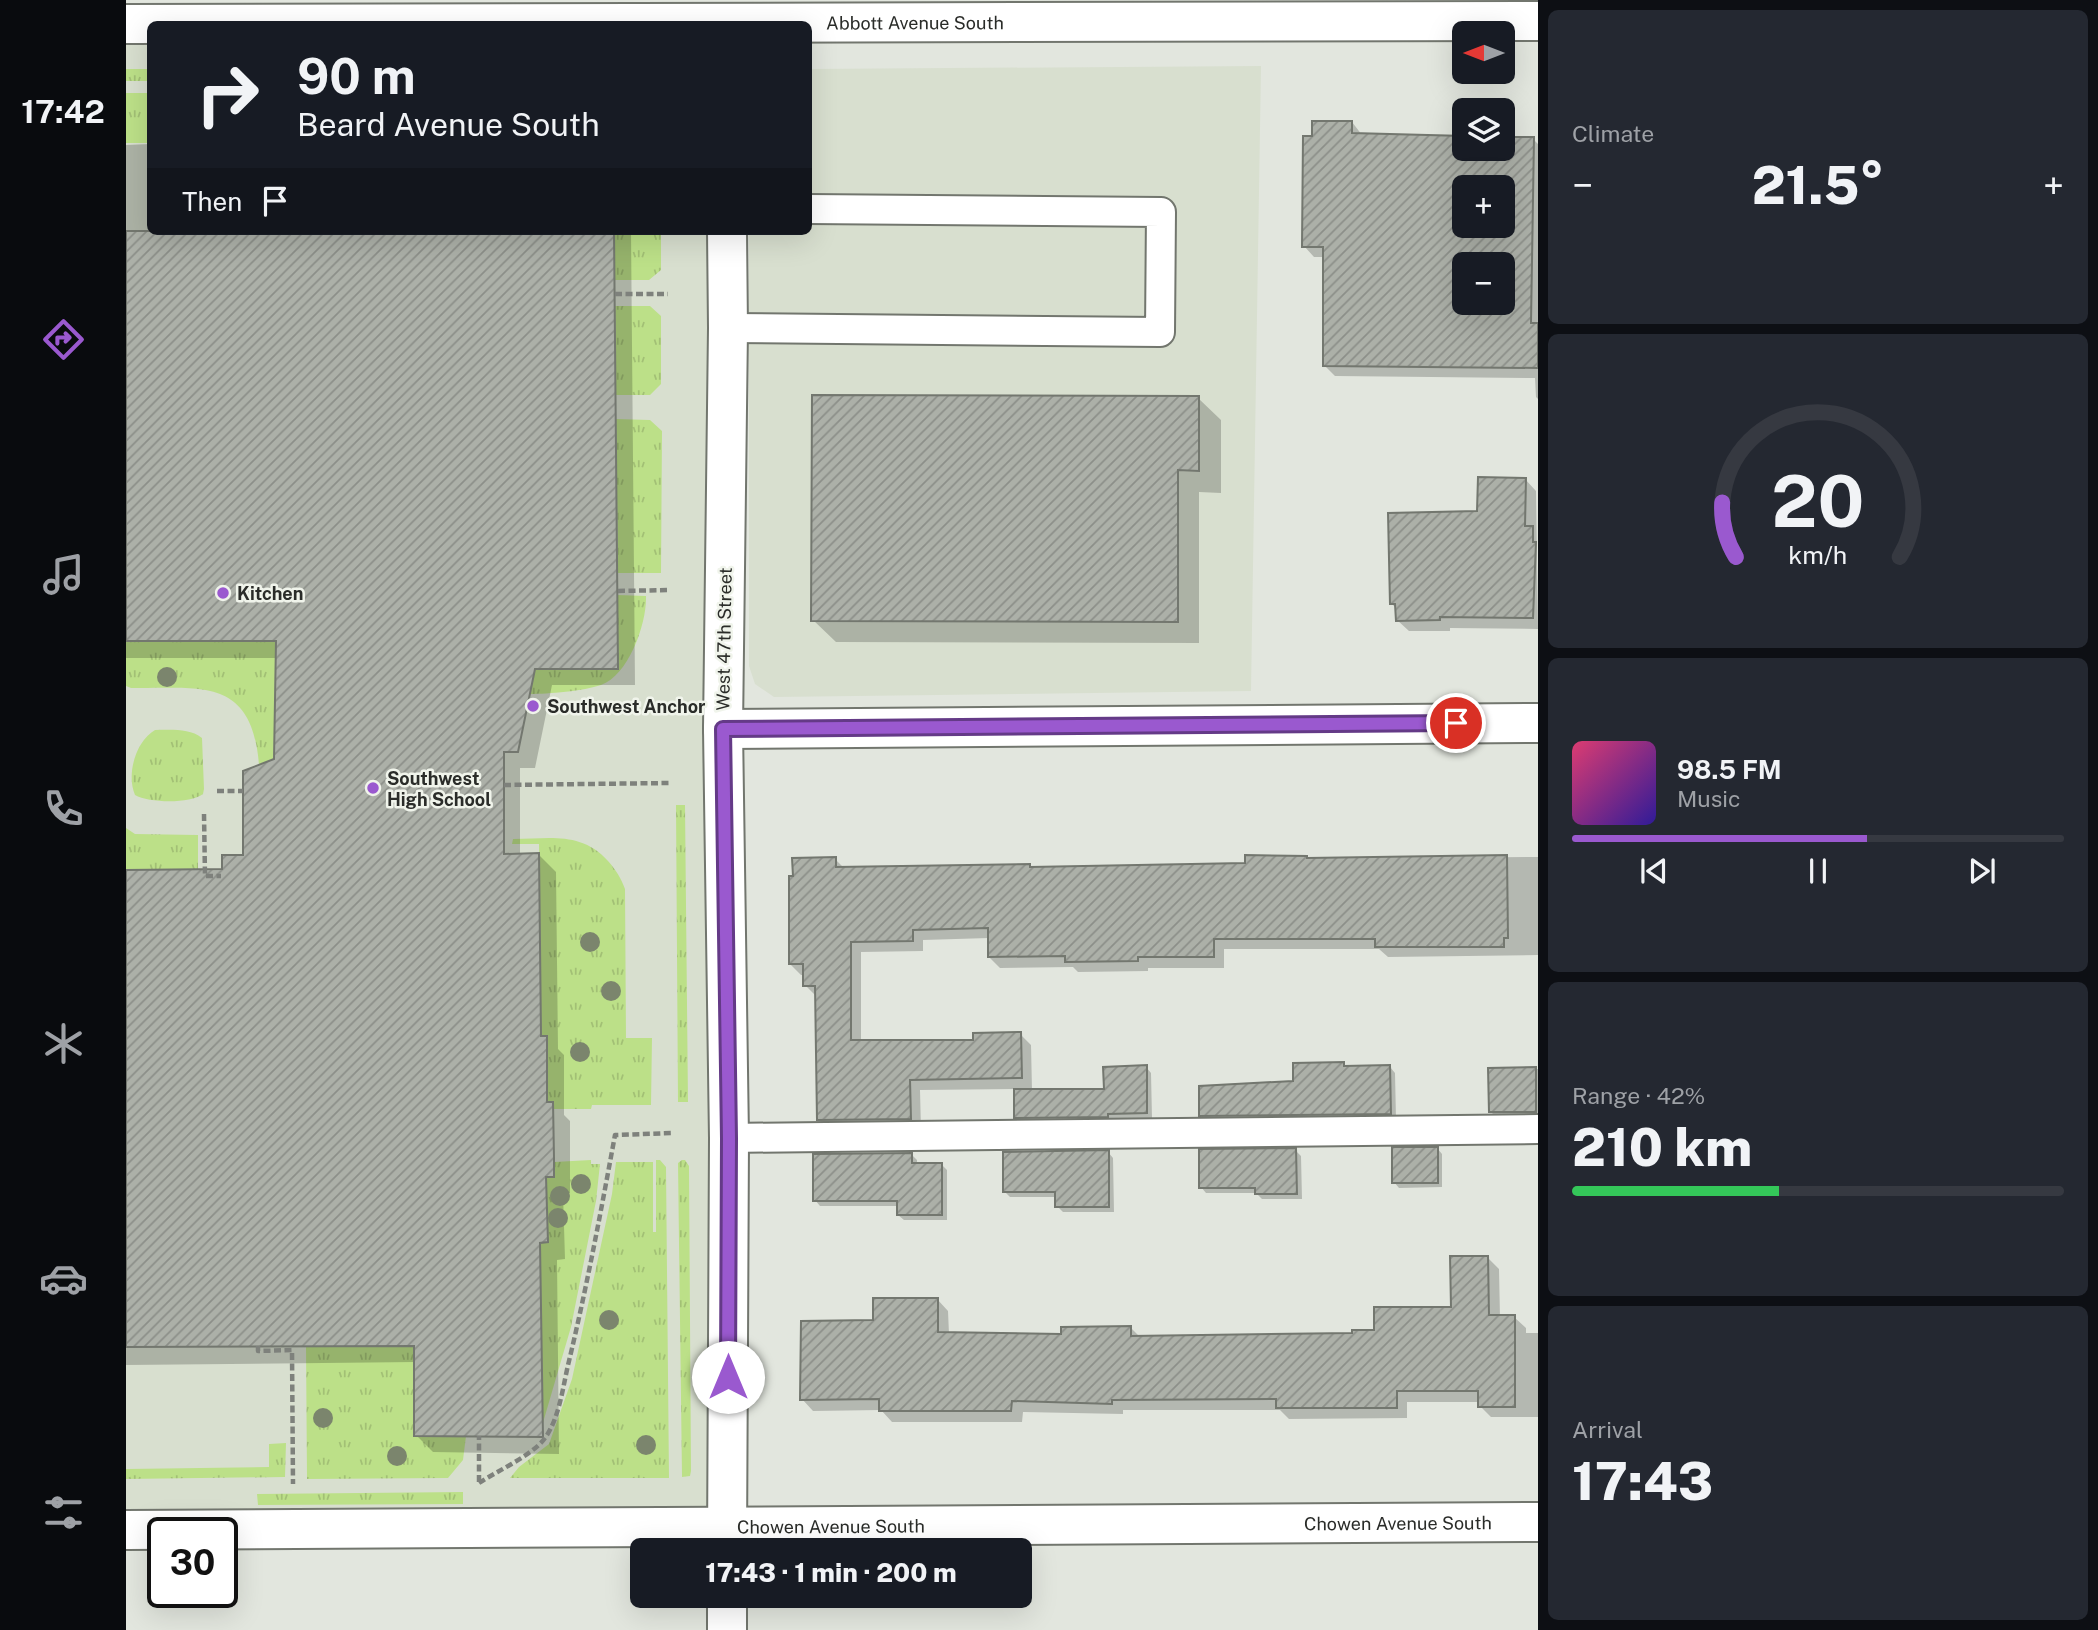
<!DOCTYPE html>
<meta charset="utf-8">
<style>
body{margin:0;font-family:"Public Sans",sans-serif;background:#242831;color:#f1f3f6;height:100vh;display:flex;flex-direction:column;font-size:26px;white-space:nowrap}
*{box-sizing:border-box;margin:0}
p{font-size:23px;color:#9ea1a6}
.icon{flex:none;width:38px;height:38px;fill:none;stroke:currentColor;stroke-width:2;stroke-linecap:round;stroke-linejoin:round}
.map{position:relative;flex:1;overflow:hidden}
.drawer{display:flex;flex-direction:column;gap:10px;padding:10px;background:#0d0f14;width:560px}
.drawer>*{flex:none}
.hud{position:absolute;left:21px;top:21px;width:665px;height:214px;border-radius:10px;box-shadow:0 7px 28px #0002;background:#171b24;color:#f1f3f6;overflow:hidden}
.needle{width:46px;rotate:270deg}
.controls{position:absolute;left:1326px;top:21px;display:grid;gap:14px}
.controls a{display:grid;place-items:center;width:63px;height:63px;border-radius:10px;background:#171b24;box-shadow:0 7px 28px #0002;font-size:35px}
.speed{position:absolute;left:21px;top:1517px;display:flex;gap:14px;font-size:35px;font-weight:700;text-align:center}
.speed>*{display:grid;place-content:center;width:91px;height:91px;border-radius:50%;background:#171b24;box-shadow:0 7px 28px #0002;line-height:1}
.speed .limit{border:4px solid #111;border-radius:10px;background:#fff;color:#111}
.pin{position:absolute;display:grid;place-items:center;width:60px;height:60px;color:#fff;margin:-30px;border:4px solid #fff;border-radius:50%;box-shadow:0 2px 7px #0007}
.me{position:absolute;width:77px;margin:-38px;rotate:0deg;stroke-linejoin:round;filter:drop-shadow(0 0 5px #0008)}
.turn{display:flex;align-items:center;gap:24px;height:147px;padding:0 35px;font-size:32px}
.turn .icon{width:91px;height:91px;stroke-width:2.5}
.turn b{display:block;font-size:49px;line-height:60px}
.then{display:flex;align-items:center;height:66px;padding:0 35px;background:#0003;gap:14px;font-size:26px}
.big{font-size:52px;font-weight:800;line-height:1.1}
.drawer .card{flex:1;display:flex;flex-direction:column;justify-content:center;gap:10px;min-width:0;padding:0 24px;border-radius:10px;background:#242831}
.drawer .dial{align-items:center;gap:0}
.dial svg{height:182px;overflow:visible;fill:none;stroke:#363941;stroke-width:7;stroke-linecap:round;text-anchor:middle}
.dial text{fill:#f1f3f6;stroke:none}
.song{display:flex;align-items:center;gap:21px}
.cover{width:84px;height:84px;border-radius:10px;background:linear-gradient(135deg,hsl(340 70% 55%),hsl(250 70% 35%))}
.played{height:7px;border-radius:4px;background:linear-gradient(90deg,#9a59cf 60%,#363941 60%)}
.keys{display:flex;justify-content:space-around;direction:ltr}
.heat{display:flex;justify-content:space-between;align-items:center;font-size:38px;direction:ltr}
.charge{height:10px;border-radius:5px;background:linear-gradient(90deg,#34c759 42%,#363941 0)}
.trip{position:absolute;left:504px;top:1538px;width:402px;height:70px;border-radius:10px;background:#171b24;box-shadow:0 7px 28px #0002;font-weight:800;line-height:70px;text-align:center}
main{display:flex;flex:1;min-height:0}
.tab-bar{display:flex;flex-direction:column;width:126px;justify-content:space-around;align-items:center;background:#090b0e;color:#9ea1a6}
.tab-bar .icon{width:49px;height:49px}
.tab-bar .on{color:#9a59cf}
.tab-bar b{font-size:32px;color:#f1f3f6}
.map>svg:first-child{display:block}
.built{fill:#d8dfcf}
.grass{fill:url(#grass-tufts)}
.shadow{fill:#0003;fill-rule:evenodd}
.building{fill:url(#building-hatch);stroke:#73776f;stroke-width:2;fill-rule:evenodd}
.lines{fill:none;stroke-linecap:round;stroke-linejoin:round}
.service-casing{stroke:#72766e;stroke-width:32}
.minor-casing{stroke:#72766e;stroke-width:42}
.path{stroke:#7e817c;stroke-width:4.5;stroke-dasharray:7 3.5;stroke-linecap:butt}
.service{stroke:#fff;stroke-width:28}
.minor{stroke:#fff;stroke-width:38}
.tree{fill:#7b856d}
.route-casing{stroke:#643a87;stroke-width:18}
.route{stroke:#9a59cf;stroke-width:12}
.poi-dot{fill:#9a59cf;stroke:#f0f4eb;stroke-width:2.5}
.labels{text-anchor:middle;dominant-baseline:central;stroke-width:5;stroke-linejoin:round;paint-order:stroke}
.street-label{font-size:18px;fill:#2a2c29;stroke:#f0f4eb}
.poi-label{font-size:18px;font-weight:bold;fill:#2a2c29;stroke:#f0f4eb;text-anchor:start}
</style>
<main>
<nav class="tab-bar">
<b>17:42</b>
<svg class="icon on" aria-label="directions" viewBox="0 0 24 24"><path d="M12 3l9 9-9 9-9-9zM9 14v-3h6M13 9l2 2-2 2"/></svg>
<svg class="icon" aria-label="music" viewBox="0 0 24 24"><path d="M9 18V5l10-2v13"/><circle cx="6" cy="18" r="3"/><circle cx="16" cy="16" r="3"/></svg>
<svg class="icon" aria-label="phone" viewBox="0 0 24 24"><path d="M5 4h4l2 5-3 2q2 4 5 5l2-3 5 2v4C11 20 4 13 5 4z"/></svg>
<svg class="icon" aria-label="climate" viewBox="0 0 24 24"><path d="M12 3v18M4 7l16 10M4 17L20 7"/></svg>
<svg class="icon" aria-label="car" viewBox="0 0 24 24"><path d="M5 17H2v-5l4-1 3-4h7l3 4 3 1v5h-3M9 17h6M6 11h13"/><circle cx="7" cy="17" r="2"/><circle cx="17" cy="17" r="2"/></svg>
<svg class="icon" aria-label="filters" viewBox="0 0 24 24"><path d="M4 7h16M4 17h16"/><circle cx="9" cy="7" r="2"/><circle cx="15" cy="17" r="2"/></svg>
</nav>
<div class="map">
<svg width="1412" height="1630" viewBox="0 0 1412 1630">
<defs>
<pattern id="grass-tufts" width="24" height="20" patternUnits="userSpaceOnUse" patternTransform="scale(1.75)"><rect width="24" height="20" fill="#bce088"/><path d="M3 7l-1-3M5 7V3M7 7l1-3M15 17l-1-3M17 17v-4M19 17l1-3" fill="none" stroke="#a2c075"/></pattern>
<pattern id="building-hatch" width="6" height="6" patternUnits="userSpaceOnUse" patternTransform="scale(1.75)"><rect width="6" height="6" fill="#acb0a8"/><path d="M-1 1l2-2M0 6l6-6M5 7l2-2" fill="none" stroke="#8c8f89"/></pattern>
</defs>
<rect width="100%" height="100%" fill="#e2e6de"/>
<!-- built -->
<path class="built" d="M0 39H24V231H586L581 1506 0 1512Z
M1135 66 1125 691 648 697 629 684 623 666V231H682L683 69Z"/>
<!-- grass -->
<path class="grass" d="M0 69H24V81H0Z
M0 93H24V143H0Z
M488 231H535V270L523 280H489Z
M489 306H524L535 316V384L524 395H490Z
M490 419 524 420 536 431 535 573H492Z
M492 595 520 596C521 623 503 675 475 685 458 691 422 694 404 694L408 669H492Z
M0 641H150L148 759 133 765C126 676 74 689 5 688L0 686Z
M29 730C45 730 63 728 76 738L78 789 77 794C64 804 23 803 9 795 0 774 10 741 29 730Z
M550 805H559L562 1102H552Z
M0 828 9 834 72 835V882L36 890V870H0Z
M387 839C423 839 455 831 482 861 490 870 495 878 499 889L500 1038H526L525 1105H466L465 1109H427V1102H420L421 1036H415L413 844H386Z
M465 1160V1164H474L470 1201 445 1327 416 1426 414 1243 421 1242V1177L428 1162Z
M530 1160H534L540 1167 543 1478H384L393 1467 423 1444 446 1379 486 1194 490 1162H527V1232H530Z
M556 1160H559L563 1166 565 1471 564 1476 556 1477 552 1163Z
M180 1346H288L340 1436 337 1460 322 1478 181 1479Z
M160 1443 159 1477 0 1479V1469L143 1467V1444Z
M337 1492V1504L132 1505 131 1494Z"/>
<!-- shadow -->
<path class="shadow" d="M1226 122 1236 135 1339 149H1377L1407 139 1412 144V399L1410 397 1409 378 1209 376 1199 366V257H1188L1178 246 1188 138ZM1339 187H1377V226H1339ZM1339 264H1377V303H1339Z
M24 144V231H505L509 685H426L409 768H394V856L413 855 430 872 432 1049 438 1055V1115L444 1121V1193H437L439 1259 431 1260 433 1454 307 1452 290 1435V1362L0 1365V872L98 870 119 857 150 760 152 658H0V145Z
M1072 398 1095 420V493L1073 492V643L710 642 687 620Z
M1399 479 1410 491 1412 629 1324 628V631H1283L1271 620V609L1265 603 1353 513Z
M1412 857V955L1262 957 1253 949H1098V968H1022V971L952 972 947 967 874 968 863 957V938L797 940V951L735 952V1042H849L894 1034 905 1045 906 1090H979L1020 1067 1025 1073 1026 1118 987 1119V1122L895 1123 889 1117V1089L794 1090 795 1130 704 1131 693 1120 690 996 679 985V975H675L664 964 709 859 719 869 904 865 907 869 1121 865 1182 859Z
M1217 1064 1221 1068 1264 1067 1269 1073 1270 1119 1080 1121 1075 1115Z
M1412 1069V1117H1370L1365 1112 1364 1070Z
M1311 1148 1316 1154V1187L1273 1188 1268 1182Z
M1169 1150 1175 1156 1176 1199H1136L1130 1193H1080L1075 1187Z
M982 1152 987 1158 988 1212H937L931 1206V1197H884L879 1192Z
M785 1154 791 1160V1164H815L821 1170V1220H778L772 1215V1206H694L689 1200Z
M1362 1258 1373 1269 1374 1317H1388L1400 1328V1333H1412V1417H1365L1354 1406V1402H1281V1418L1163 1419 1154 1410H997V1414L897 1412 896 1422H766L755 1410 687 1411 676 1399 749 1322 811 1299 822 1311 823 1334 937 1336 1005 1328 1014 1337 1228 1334 1249 1332 1327 1309Z"/>
<!-- building -->
<path class="building" d="M1186 121H1226V133L1339 136V149H1377V137H1408L1405 323H1412V368L1197 366V247H1176L1177 136H1186ZM1339 187H1377V226H1339ZM1339 264H1377V303H1339Z
M0 231H488L492 669H409L392 752H378V854L413 853 415 1036H421V1102H427L428 1158V1177H420L422 1242 414 1243 417 1437 288 1436V1346L0 1347V870L96 869V855H117V771L148 759 150 641H0Z
M686 395 1073 396V471L1052 470V622L685 621Z
M1352 477 1400 478 1399 526H1407V542H1410L1407 618 1314 617V620L1270 621 1269 604H1264L1262 513 1351 511Z
M1119 855 1181 856V858L1381 855 1382 938H1378V947H1249V939H1088V957H1012V961L939 962V956L862 957V928L787 930V941L725 942V1040H847V1033L895 1032 896 1078 784 1080 785 1119 691 1120 689 986H677V964H663V876H667L666 858 710 857V867L904 864V867L1119 863Z
M1218 1062V1066L1264 1065 1265 1114 1073 1116V1086L1167 1081V1063Z
M1021 1065V1113L982 1114V1117L888 1118V1089H978L977 1067Z
M1410 1067V1112H1363L1362 1068Z
M1266 1147H1312V1183H1266Z
M1170 1148 1171 1194H1129V1188H1073V1149Z
M983 1150V1207H929V1192H877V1152Z
M786 1153V1163H816V1215H771V1201H687V1154Z
M1324 1256H1362L1363 1315H1389V1407H1352V1391H1271V1408H1150V1399L986 1400V1404L886 1401 885 1411H753V1399L674 1400 675 1321 747 1320V1298H812V1332L935 1334V1327L1005 1326V1336L1226 1333V1330H1248V1307H1325Z"/>
<g class="lines">
<!-- service casing -->
<g class="service-casing">
<path id="service" d="M602 328 1034 332 1035 212 682 209
M603 1138 1412 1129"/>
</g>
<!-- minor casing -->
<g class="minor-casing">
<g id="minor">
<path id="s1" d="M0 24 1412 21"/>
<path d="M601 231 602 328 597 729 603 1138 601 1550"/>
<path d="M597 729 1412 723"/>
<path id="s2" d="M0 1530 1412 1522"/>
<path d="M601 1596V1630"/>
</g>
</g>
<!-- path -->
<path class="path" d="M489 294H542
M492 591 544 590
M378 785 545 783
M91 791H117
M78 814 79 876H95
M132 1346V1351L166 1350 167 1484
M353 1482V1436
M353 1483C371 1471 407 1455 419 1438 434 1417 437 1385 443 1361 461 1286 475 1211 489 1135L547 1133"/>
<!-- service -->
<use href="#service" class="service"/>
<!-- minor -->
<use href="#minor" class="minor"/>
</g>
<!-- trees -->
<g class="tree">
<circle cx="41" cy="677" r="10"/>
<circle cx="464" cy="942" r="10"/>
<circle cx="485" cy="991" r="10"/>
<circle cx="454" cy="1052" r="10"/>
<circle cx="455" cy="1184" r="10"/>
<circle cx="434" cy="1196" r="10"/>
<circle cx="432" cy="1218" r="10"/>
<circle cx="483" cy="1320" r="10"/>
<circle cx="197" cy="1418" r="10"/>
<circle cx="520" cy="1445" r="10"/>
<circle cx="271" cy="1456" r="10"/>
</g>
<g class="lines">
<!-- route casing -->
<g class="route-casing">
<path id="route" d="M602 1377 603 1138 597 729 1330 723"/>
</g>
<!-- route -->
<use href="#route" class="route"/>
</g>
<!-- markers -->
<g class="poi-dot">
<circle cx="97" cy="593" r="7"/>
<circle cx="407" cy="706" r="7"/>
<circle cx="247" cy="788" r="7"/>
</g>
<g class="labels">
<!-- street labels -->
<g class="street-label">
<text stroke="none"><textPath href="#s1" startOffset="789">Abbott Avenue South</textPath></text>
<text transform="translate(598 639) rotate(-89)">West 47th Street</text>
<text stroke="none"><textPath href="#s2" startOffset="1272">Chowen Avenue South</textPath></text>
<text stroke="none"><textPath href="#s2" startOffset="705">Chowen Avenue South</textPath></text>
</g>
<!-- poi labels -->
<g class="poi-label">
<text x="111" y="593">Kitchen</text>
<text x="421" y="706">Southwest Anchor</text>
<text x="261" y="778">Southwest<tspan x="261" dy="21">High School</tspan></text>
</g>
</g>
</svg>
<div class="controls">
<a><svg class="needle" viewBox="-14 -14 28 28"><path d="M0-13l5 13h-10z" fill="#e53935"/><path d="M0 13l5-13h-10z" fill="#9ea1a6"/></svg></a>
<a><svg class="icon" aria-label="layers" viewBox="0 0 24 24"><path d="M12 4l9 5-9 5-9-5zM3 14l9 5 9-5"/></svg></a>
<a>+</a>
<a>−</a>
</div>
<div class="speed"><div class="limit">30</div></div>
<div class="pin" style="left:1330px;top:723px;background:#d93025"><svg class="icon" aria-label="arrive" viewBox="0 0 24 24"><path d="M6 21V4h12l-3 4 3 4H6"/></svg></div>
<svg class="me" style="left:602px;top:1377px" viewBox="-20 -20 40 40"><circle r="19" fill="#fff"/><path d="M0-13L10 11 0 6-10 11z" fill="#9a59cf"/></svg>
<div class="trip">17:43 · 1 min · 200 m</div>
<div class="hud">
<div class="turn"><svg class="icon" aria-label="right" viewBox="0 0 24 24"><path d="M7 20v-9h11M14 6l5 5-5 5"/></svg><div><b>90 m</b>Beard Avenue South</div></div>
<div class="then">Then<svg class="icon" aria-label="arrive" viewBox="0 0 24 24"><path d="M6 21V4h12l-3 4 3 4H6"/></svg></div>
</div>
</div>
<section class="drawer">
<div class="card"><p>Climate</p>
<div class="heat"><a>−</a><b class="big">21.5°</b><a>+</a></div>
</div>
<div class="card dial"><svg viewBox="0 0 100 80">
<path d="M14 69A42 42 0 1 1 86 69"/>
<path d="M14 69A42 42 0 0 1 8 45" stroke="#9a59cf"/>
<text x="50" y="56" font-size="32" font-weight="700">20</text>
<text x="50" y="72" font-size="11">km/h</text>
</svg></div>
<div class="card">
<div class="song"><i class="cover"></i><div><b>98.5 FM</b><p>Music</p></div></div>
<div class="played"></div>
<div class="keys"><svg class="icon" aria-label="previous" viewBox="0 0 24 24"><path d="M18 5L8 12l10 7zM5 5v14"/></svg><svg class="icon" aria-label="pause" viewBox="0 0 24 24"><path d="M8 5v14M16 5v14"/></svg><svg class="icon" aria-label="next" viewBox="0 0 24 24"><path d="M6 5l10 7-10 7zM19 5v14"/></svg></div>
</div>
<div class="card"><p>Range · 42%</p><b class="big">210 km</b><div class="charge"></div></div>
<div class="card"><p>Arrival</p><b class="big">17:43</b></div>
</section>
</main>
